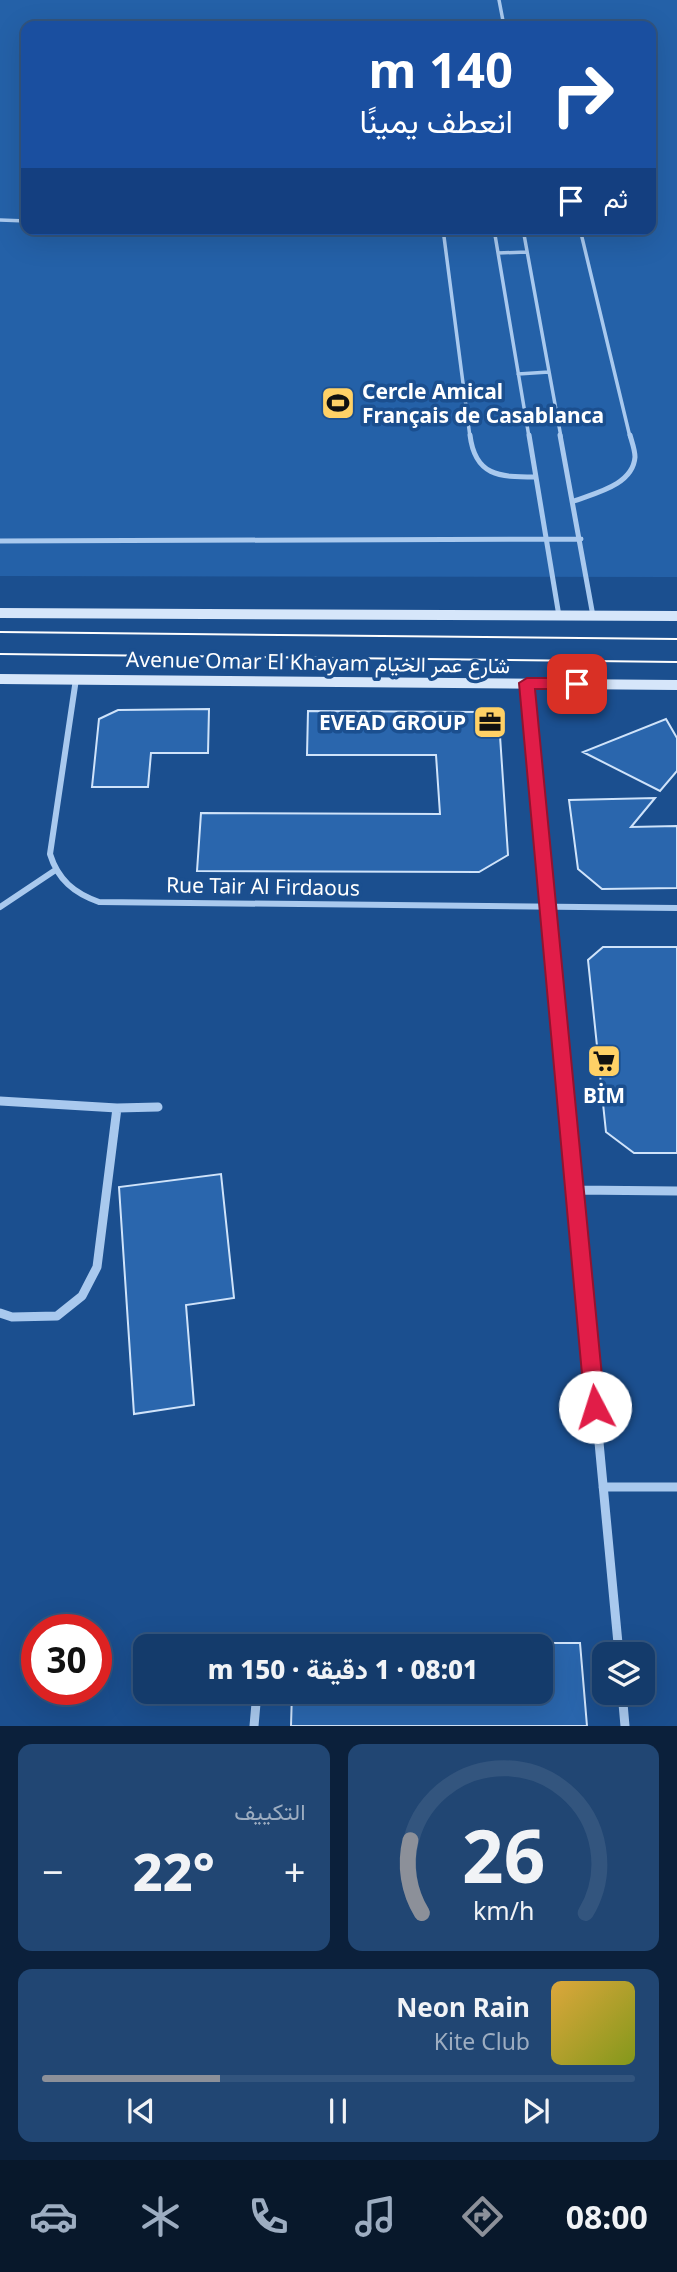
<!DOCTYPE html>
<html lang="ar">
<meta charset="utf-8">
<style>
body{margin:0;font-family:"Noto Sans",Vazirmatn,sans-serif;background:#214673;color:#f1f3f6;direction:rtl;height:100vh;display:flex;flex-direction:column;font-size:26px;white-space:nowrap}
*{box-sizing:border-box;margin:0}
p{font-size:23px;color:#9dadc1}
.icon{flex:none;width:38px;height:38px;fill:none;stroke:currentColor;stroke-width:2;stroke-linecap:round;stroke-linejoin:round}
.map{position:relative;height:1726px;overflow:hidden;direction:ltr}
.side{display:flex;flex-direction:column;gap:18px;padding:18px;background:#0b203b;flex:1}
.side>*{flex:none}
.hud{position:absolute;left:21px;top:21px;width:635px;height:214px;border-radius:14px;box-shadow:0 7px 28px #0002,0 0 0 2px #33557e;direction:rtl;background:#1a4fa0;color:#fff;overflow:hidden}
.fabs{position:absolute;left:592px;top:1642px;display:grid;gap:14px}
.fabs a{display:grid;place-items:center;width:63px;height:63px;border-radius:14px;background:#143b6b;box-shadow:0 7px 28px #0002,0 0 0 2px #33557e;font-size:35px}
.speed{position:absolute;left:21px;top:1614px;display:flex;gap:14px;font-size:35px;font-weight:700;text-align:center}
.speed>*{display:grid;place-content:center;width:91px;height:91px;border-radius:50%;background:#143b6b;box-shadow:0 7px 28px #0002,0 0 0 2px #33557e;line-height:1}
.speed .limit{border:10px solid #d22;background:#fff;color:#111}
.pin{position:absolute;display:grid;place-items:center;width:60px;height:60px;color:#fff;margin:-30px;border-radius:14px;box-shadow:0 4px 10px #0006}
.me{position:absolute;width:77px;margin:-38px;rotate:355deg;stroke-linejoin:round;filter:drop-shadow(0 0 5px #0008)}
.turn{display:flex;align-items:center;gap:24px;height:147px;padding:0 28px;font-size:32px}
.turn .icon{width:91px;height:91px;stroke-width:2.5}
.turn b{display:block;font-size:49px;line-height:60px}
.then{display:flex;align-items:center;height:66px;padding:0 28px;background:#0003;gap:14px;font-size:26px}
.big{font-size:52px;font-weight:800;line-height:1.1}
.side .tile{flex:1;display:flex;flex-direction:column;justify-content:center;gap:10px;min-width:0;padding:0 24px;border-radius:14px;background:#214673}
.side .dial{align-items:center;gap:0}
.dial svg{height:182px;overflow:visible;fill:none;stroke:#33557e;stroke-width:7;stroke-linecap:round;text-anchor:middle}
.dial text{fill:#f1f3f6;stroke:none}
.song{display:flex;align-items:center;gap:21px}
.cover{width:84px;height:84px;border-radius:10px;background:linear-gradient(135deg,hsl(40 70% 55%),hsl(70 70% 35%))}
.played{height:7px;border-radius:4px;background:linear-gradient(90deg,#8c9099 30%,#33557e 30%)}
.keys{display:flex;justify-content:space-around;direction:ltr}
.heat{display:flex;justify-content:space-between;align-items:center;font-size:38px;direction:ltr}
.side .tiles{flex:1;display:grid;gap:18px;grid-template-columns:1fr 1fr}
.tile:last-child{grid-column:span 2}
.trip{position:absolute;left:133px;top:1634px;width:420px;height:70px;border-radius:14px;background:#143b6b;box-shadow:0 7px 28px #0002,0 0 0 2px #33557e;font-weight:800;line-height:70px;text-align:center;direction:rtl}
.tab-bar{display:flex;height:112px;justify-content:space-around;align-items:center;background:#08182b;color:#9dadc1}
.tab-bar .icon{width:49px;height:49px}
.tab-bar .current{color:#8c9099}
.tab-bar b{font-size:32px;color:#f1f3f6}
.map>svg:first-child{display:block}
.green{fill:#2461a8;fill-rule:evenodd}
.building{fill:#2a66ad;stroke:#cfe3fa;stroke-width:2}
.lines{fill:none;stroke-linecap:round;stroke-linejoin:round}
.lane-far1{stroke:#a9c9ee;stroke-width:3.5}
.lane{stroke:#a9c9ee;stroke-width:5}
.street-far1{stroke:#a9c9ee;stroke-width:6}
.street{stroke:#a9c9ee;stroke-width:9}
.secondary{fill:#d6e6fa;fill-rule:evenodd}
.tram{stroke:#fff;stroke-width:2}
.route{fill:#e11d48;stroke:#92132f;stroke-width:2}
.labels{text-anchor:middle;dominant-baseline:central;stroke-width:7;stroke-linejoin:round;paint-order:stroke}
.poi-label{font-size:21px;font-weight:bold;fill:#fff;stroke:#1b4f8f;text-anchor:start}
.street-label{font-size:21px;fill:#fff;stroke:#1b4f8f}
</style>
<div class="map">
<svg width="677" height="1726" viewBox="0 0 677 1726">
<rect width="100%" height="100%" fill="#1b4f8f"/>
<!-- green -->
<path class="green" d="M0 0H677V577L0 576ZM26 26H651V229H26Z"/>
<!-- building -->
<path class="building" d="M209 709 208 753H151L148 787H92L99 719 118 710Z
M308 711 486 712 499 721 508 855 479 872 197 871 201 813 440 814 436 755H307Z
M666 719 677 738V771L660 791 583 752Z
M655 798 631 827 677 826V888L602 889 578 869 569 800Z
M603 947H677V1153H634L606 1132 588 960Z
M221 1174 234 1298 186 1305 194 1405 134 1414 119 1187Z
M292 1643H580L587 1726H291L292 1692H541V1647H292Z"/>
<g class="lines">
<!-- lane-far1 -->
<path class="lane-far1" d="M499 0 504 26
M0 220 26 221
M443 229 470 437
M494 229 529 437
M523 229 561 437
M580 229 630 437
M498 253 527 252
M518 374 549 372"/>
<!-- lane -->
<path class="lane" d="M470 435C475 476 499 477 535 477
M529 435 559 616
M560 435 593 616
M574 501C595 493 633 485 635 457 635 450 632 442 630 435
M0 541 581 539"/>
<!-- street-far1 -->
<path class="street-far1" d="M76 679 50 854C58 880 74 893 99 902L677 908
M527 683 557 1000
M0 907 54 871"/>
<!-- street -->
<path class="street" d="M557 998 619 1654
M0 1101 117 1108 158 1107
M575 1190 677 1191
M0 1313 12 1317 57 1316 82 1296 97 1267 117 1108
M603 1487H677
M622 1692 625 1726
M254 1726 257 1692"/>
<!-- secondary -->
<path class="secondary" d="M0 608 677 611V621L0 618Z
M0 674 677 680V690L0 684Z"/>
<!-- tram -->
<path class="tram" d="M0 632 677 639
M0 654 677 662"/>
</g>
<!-- route -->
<path class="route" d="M527 678H577L584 684 577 689H535L605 1407 602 1414 595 1417 588 1414 585 1407 519 683Z"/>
<!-- icons -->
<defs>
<g id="stadium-square" transform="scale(1.75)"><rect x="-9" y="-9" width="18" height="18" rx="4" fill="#ffd166" stroke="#1b4f8f"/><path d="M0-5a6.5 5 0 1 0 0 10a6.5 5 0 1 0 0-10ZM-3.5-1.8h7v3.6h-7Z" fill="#111"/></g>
<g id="office-square" transform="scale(1.75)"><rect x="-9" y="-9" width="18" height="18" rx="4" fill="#ffd166" stroke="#1b4f8f"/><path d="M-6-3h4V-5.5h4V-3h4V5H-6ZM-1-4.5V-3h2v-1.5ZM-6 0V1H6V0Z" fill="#111"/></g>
<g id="supermarket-square" transform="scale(1.75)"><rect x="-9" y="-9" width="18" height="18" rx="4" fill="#ffd166" stroke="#1b4f8f"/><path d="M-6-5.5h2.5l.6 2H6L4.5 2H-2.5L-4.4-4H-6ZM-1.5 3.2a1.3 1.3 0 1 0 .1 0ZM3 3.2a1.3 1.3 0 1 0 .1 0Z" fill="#111"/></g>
</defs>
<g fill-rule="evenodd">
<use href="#stadium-square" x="338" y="403"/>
<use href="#office-square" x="490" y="722"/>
<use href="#supermarket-square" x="604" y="1061"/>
</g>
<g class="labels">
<!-- poi labels -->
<g class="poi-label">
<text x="362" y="391">Cercle Amical<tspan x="362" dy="24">Français de Casablanca</tspan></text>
<text x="466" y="722" text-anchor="end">EVEAD GROUP</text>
<text x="604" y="1095" text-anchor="middle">BİM</text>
</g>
<!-- street labels -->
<g class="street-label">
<text transform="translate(318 662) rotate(1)">Avenue Omar El Khayam شارع عمر الخيام</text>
<text transform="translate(263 886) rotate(1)">Rue Tair Al Firdaous</text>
</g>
</g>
</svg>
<div class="fabs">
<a><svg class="icon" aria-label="layers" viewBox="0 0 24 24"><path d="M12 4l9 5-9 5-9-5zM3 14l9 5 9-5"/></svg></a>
</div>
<div class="speed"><div class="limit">30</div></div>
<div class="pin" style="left:577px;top:684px;background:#d93025"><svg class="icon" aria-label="arrive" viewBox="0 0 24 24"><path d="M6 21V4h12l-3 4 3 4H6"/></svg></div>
<svg class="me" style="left:595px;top:1407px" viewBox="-20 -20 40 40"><circle r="19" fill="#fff"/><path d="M0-13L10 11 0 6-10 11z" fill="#e11d48"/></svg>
<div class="trip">08:01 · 1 دقيقة · 150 m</div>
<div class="hud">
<div class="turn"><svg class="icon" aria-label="right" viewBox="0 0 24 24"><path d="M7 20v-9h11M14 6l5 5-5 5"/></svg><div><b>140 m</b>انعطف يمينًا</div></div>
<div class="then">ثم<svg class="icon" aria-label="arrive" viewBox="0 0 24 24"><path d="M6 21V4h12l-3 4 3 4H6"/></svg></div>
</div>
</div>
<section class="side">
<div class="tiles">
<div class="tile dial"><svg viewBox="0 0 100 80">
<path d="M14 69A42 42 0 1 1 86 69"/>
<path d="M14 69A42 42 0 0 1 9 37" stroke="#8c9099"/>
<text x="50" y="56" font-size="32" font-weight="700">26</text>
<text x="50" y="72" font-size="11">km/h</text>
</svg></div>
<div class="tile"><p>التكييف</p>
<div class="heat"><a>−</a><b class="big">22°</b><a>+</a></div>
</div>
<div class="tile">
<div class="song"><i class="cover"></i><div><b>Neon Rain</b><p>Kite Club</p></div></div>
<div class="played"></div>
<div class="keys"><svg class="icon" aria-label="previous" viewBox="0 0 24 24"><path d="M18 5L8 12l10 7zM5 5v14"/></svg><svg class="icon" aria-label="pause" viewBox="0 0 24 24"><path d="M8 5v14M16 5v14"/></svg><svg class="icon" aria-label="next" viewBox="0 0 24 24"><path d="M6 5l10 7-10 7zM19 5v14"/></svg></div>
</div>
</div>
</section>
<nav class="tab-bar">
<b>08:00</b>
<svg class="icon current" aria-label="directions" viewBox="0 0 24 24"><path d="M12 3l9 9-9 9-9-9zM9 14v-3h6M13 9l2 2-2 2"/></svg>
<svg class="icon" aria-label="music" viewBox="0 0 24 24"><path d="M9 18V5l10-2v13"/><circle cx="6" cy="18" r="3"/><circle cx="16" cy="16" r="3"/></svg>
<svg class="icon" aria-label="phone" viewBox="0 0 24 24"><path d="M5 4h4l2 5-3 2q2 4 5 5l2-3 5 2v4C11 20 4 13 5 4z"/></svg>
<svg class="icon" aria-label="climate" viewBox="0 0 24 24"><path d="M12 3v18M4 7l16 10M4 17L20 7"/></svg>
<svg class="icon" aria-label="car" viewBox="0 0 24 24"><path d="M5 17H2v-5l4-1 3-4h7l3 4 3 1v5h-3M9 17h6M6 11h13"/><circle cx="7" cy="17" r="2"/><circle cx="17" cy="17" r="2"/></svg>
</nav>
